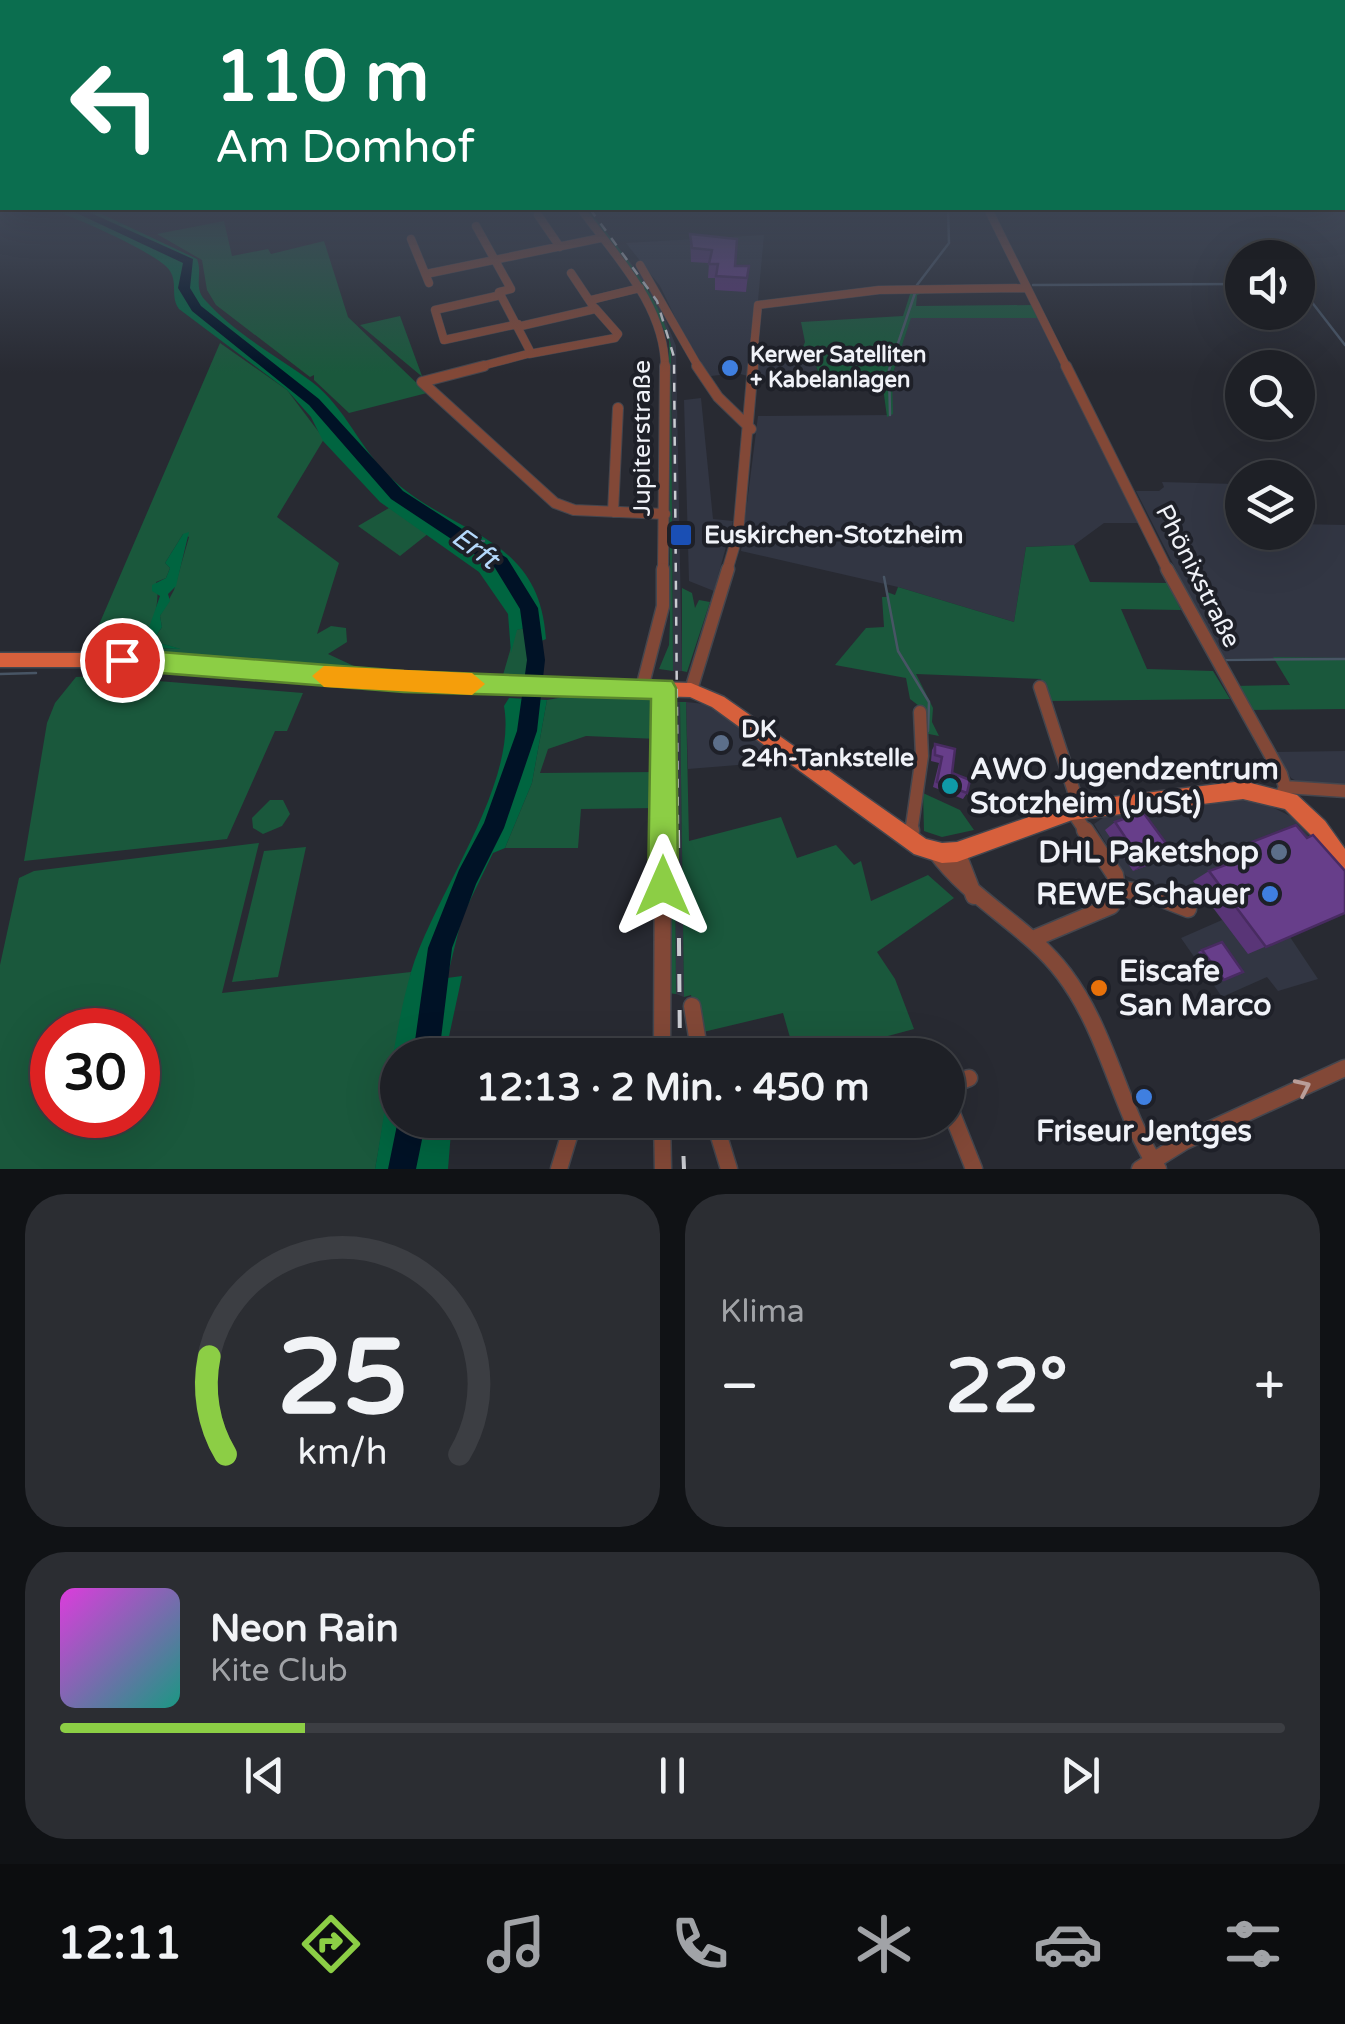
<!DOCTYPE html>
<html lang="de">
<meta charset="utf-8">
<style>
body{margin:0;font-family:"Varela Round",sans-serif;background:#2b2d32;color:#f1f3f6;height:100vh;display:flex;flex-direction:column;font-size:38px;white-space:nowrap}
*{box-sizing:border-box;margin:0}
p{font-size:32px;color:#a1a3a7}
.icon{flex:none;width:55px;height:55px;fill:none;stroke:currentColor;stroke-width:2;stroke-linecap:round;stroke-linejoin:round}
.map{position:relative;height:1169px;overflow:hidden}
.sheet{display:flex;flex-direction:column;gap:25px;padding:25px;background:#101215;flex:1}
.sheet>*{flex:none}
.banner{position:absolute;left:0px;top:0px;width:1345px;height:210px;box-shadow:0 10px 40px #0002,0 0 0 2px #3c3e43;background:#0b6e4f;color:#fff;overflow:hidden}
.buttons{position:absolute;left:1225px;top:240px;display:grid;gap:20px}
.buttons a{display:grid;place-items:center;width:90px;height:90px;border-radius:50%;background:#1e2026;box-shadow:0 10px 40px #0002,0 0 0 2px #3c3e43;font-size:50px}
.speed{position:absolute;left:30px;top:1008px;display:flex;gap:20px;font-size:50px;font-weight:700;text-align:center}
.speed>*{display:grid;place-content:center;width:130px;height:130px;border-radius:50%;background:#1e2026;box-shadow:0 10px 40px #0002,0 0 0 2px #3c3e43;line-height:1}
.speed .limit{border:15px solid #d22;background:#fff;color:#111}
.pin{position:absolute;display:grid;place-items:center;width:85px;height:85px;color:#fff;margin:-42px;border:5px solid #fff;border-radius:50%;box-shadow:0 2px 10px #0007}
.me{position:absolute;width:110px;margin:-55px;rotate:0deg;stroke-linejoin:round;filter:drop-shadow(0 0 8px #0008)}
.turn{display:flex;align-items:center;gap:35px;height:210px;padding:0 50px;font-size:45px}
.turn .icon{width:130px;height:130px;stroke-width:2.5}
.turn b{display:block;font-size:70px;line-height:85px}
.big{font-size:75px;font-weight:700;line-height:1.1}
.sheet .card{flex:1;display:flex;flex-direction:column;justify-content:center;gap:15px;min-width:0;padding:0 35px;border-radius:40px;background:#2b2d32}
.sheet .dial{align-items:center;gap:0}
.dial svg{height:260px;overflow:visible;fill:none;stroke:#3c3e43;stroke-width:7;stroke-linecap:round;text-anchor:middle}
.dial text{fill:#f1f3f6;stroke:none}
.song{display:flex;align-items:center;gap:30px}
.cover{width:120px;height:120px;border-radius:15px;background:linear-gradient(135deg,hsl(300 70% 55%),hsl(170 70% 35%))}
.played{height:10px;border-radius:5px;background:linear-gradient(90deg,#8cce45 20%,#3c3e43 20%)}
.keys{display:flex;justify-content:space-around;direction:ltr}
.heat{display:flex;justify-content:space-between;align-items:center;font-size:55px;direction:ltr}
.sheet .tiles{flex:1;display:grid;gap:25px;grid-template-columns:1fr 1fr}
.card:last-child{grid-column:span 2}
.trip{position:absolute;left:380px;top:1038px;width:585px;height:100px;border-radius:50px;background:#1e2026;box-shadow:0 10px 40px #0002,0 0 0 2px #3c3e43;font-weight:700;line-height:100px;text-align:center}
.dock{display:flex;height:160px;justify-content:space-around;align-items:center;background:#0c0d0f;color:#a1a3a7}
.dock .icon{width:70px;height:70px}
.dock .selected{color:#8cce45}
.dock b{font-size:45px;color:#f1f3f6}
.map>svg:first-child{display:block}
.built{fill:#323643}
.green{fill:#1a583c;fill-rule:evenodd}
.forest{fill:#006540}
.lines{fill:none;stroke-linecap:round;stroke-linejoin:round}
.stream{stroke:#485565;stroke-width:2.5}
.river{fill:#001226;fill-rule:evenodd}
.minor-far3-casing{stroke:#44464e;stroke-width:9}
.minor-far2-casing{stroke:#44464e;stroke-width:12}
.minor-far1-casing{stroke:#44464e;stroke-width:15}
.minor-casing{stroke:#44464e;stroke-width:19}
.major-casing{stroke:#44464e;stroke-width:3}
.minor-far3{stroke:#824837;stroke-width:8}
.minor-far2{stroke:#824837;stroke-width:10}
.minor-far1{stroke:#824837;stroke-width:12}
.minor{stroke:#824837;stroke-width:16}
.major{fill:#d7603c;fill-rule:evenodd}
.rail-far1{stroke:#caccd2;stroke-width:2.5;stroke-dasharray:9 9;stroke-linecap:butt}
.rail{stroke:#caccd2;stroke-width:4;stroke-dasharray:18 18;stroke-linecap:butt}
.wall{fill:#593577}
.shaded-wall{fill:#482b61}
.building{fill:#673e8a;stroke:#482b61;stroke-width:2.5}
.oneway{stroke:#b99d98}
.route{fill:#8cce45;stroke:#5b862d;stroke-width:2.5}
.slow{fill:#f59e0b}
.shop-dot{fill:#3f7fe0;stroke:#1e2028;stroke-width:4}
.transit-dot{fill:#1a4fb4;stroke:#1e2028;stroke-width:4}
.service-dot{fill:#5c6f8a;stroke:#1e2028;stroke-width:4}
.culture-dot{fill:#0f9aa8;stroke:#1e2028;stroke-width:4}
.food-dot{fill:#e8710a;stroke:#1e2028;stroke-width:4}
.labels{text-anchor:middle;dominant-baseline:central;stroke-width:8;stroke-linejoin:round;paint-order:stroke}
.far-poi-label{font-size:22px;font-weight:bold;fill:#f0f2f8;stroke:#1e2028;text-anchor:start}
.street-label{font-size:25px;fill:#f0f2f8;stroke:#1e2028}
.poi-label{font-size:25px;font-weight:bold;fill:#f0f2f8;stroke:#1e2028;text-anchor:start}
.water-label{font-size:28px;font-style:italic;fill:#b4d8fb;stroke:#1e2028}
.near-poi-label{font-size:30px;font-weight:bold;fill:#f0f2f8;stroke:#1e2028;text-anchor:start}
</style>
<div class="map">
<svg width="1345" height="1169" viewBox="0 0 1345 1169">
<rect width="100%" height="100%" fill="#282a32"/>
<!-- built -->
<path class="built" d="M588 209 654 292 676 346 682 671H673L671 344 649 291Z
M764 235 751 377 737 373 711 376 690 348 660 286 626 243Z
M911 317 1039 318 1139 523H1104L1074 545 1026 547 1014 622 898 587 741 551 758 416 892 415V376Z
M758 354H800L815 363 821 380 757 379Z
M701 398 713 519 733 521 714 591 689 581 684 400Z
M1162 482 1235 484 1242 496V532H1298V524L1345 525V658H1221L1136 491H1159L1164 487Z
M673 702H680L684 997 676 994Z
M686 702 705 704 772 750 749 756 750 764 688 769Z
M1345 751V786H1306L1291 778 1275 752Z
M1235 800 1264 803 1294 818 1345 880 1290 937 1318 979 1278 991 1267 977 1222 997 1181 938 1222 920 1195 884 1166 892 1126 876 1094 824 1104 817Z"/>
<!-- green -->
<path class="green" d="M584 209H588C620 251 658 292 671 344L673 671 659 669 669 645 670 621 669 341 650 299Z
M224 221 232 256 268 249 271 254 324 241 348 317 427 393 349 413 314 380V375L310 377 216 305 207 290 202 260 157 234Z
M911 291 927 292 917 295 916 306 1032 305 1039 318H911L892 376 893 414 887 417 882 380H821L815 363 800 354 805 342 801 322 903 316Z
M400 316 422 376 425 379 360 325Z
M220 343 287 390 324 439 277 517 339 563 317 634 331 626 346 628 347 642 328 654 356 667 337 673 107 654 89 648ZM183 534 189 537 174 590 160 616 162 627 153 641 180 649 120 647 117 643H138C153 631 161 600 156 582L166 578 170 568 165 563Z
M389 508 429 533 400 556 358 526Z
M1074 545 1090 582 1168 583 1181 610 1121 609 1147 669 1213 671 1230 699 1048 701 1041 679 916 674 933 708 932 722 939 736 924 733 923 709 910 699 906 678 835 665 866 628 884 627 882 597H888L887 592 895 595 898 587 1014 622 1026 547Z
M682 588 692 593 695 608 699 600 710 602 687 672 682 671Z
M529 627V678H426L503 675 516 630Z
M1273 657 1345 658V709L1248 710 1234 686 1290 685Z
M97 676 303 693 287 731H275L227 839 24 861 47 723 55 703 76 677Z
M581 694 650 696 658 700V739L586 736 548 749 540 773 657 772V808L581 809 578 848H505L532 783 547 700Z
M669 701 673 702 674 712 676 994 668 993Z
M680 702H686L689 841 781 817 797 858 836 845 854 865 861 861 871 901 928 875 954 898 877 952 895 979 914 1029 873 1040 878 1055H795L783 1013 699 1033 691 995 684 997Z
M923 793 960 810 974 830 942 837 924 831Z
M270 800H283L290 814 282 826 263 834 253 828 252 818Z
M259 843 222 993 411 972 375 1169H0V965L19 878 34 871ZM52 1030H138V1115H52Z
M306 847 278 977 232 982 264 851Z"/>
<!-- forest -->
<path class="forest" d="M49 209H91L197 259C203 274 193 287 205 300 236 335 276 355 312 382 346 408 360 449 390 477 453 537 539 533 546 639L539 642 529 627 517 630 511 653 508 614 479 572 380 502 323 441 311 417 287 390 179 309C170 296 178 284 170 271 160 254 71 215 49 209Z
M189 532 176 586 168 594 170 601 160 616 162 627 153 641 181 649 120 647 115 643H138L146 636 160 596 152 591V585L166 578 170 568 165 563 183 534Z
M509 698 547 700 532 783 505 848 493 853 462 917 447 978 462 976 445 1055H398V1120H452L448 1169H375C387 1104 393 1035 411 972 434 895 518 785 504 706Z"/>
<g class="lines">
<!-- stream -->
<path class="stream" d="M917 285 949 243 948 209
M1033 285 1242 284
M1304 292 1345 345
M890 415 889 370 915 293
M473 542 484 541
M884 577 898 651 929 702 928 731
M1222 660 1345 659
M0 674 36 673"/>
<!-- river -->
<path class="river" d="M68 209H82L193 259 190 288 201 306 319 399 403 491 507 558 538 608 545 660 537 731 504 828 476 884 452 948 439 1055H413L428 948 459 870 484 823 517 731 527 660 520 609 495 568 391 499 309 405 192 311 178 288 183 263Z
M398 1120H426L416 1169H388Z"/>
<!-- minor-far3 casing -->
<g class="minor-far3-casing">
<path id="minor-far3" d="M581 209C616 257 665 306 665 368
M988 209 1067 368
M538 215 560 247
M411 239 429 283
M640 265 699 368
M426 274 601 238
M501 295 435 310 444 340 518 324
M591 300 640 288
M521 326 595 309 571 273
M529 354 615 338 618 334 595 308
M474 368 531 353 499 292 511 289 476 226
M752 368 758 305 879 290 1027 288"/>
</g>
<!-- minor-far2 casing -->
<g class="minor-far2-casing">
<path id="minor-far2" d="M697 366 718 397 751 429
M1066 366 1168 571
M422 382 555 503 574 510 665 514
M422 382 484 366
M613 512 618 408
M663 571 665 366
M727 571 738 534 753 366"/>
</g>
<!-- minor-far1 casing -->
<g class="minor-far1-casing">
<path id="minor-far1" d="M1167 569 1281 774 1285 787 1281 796
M1040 687 1080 810
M642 688 663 606V569
M691 690 728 569
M1285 787 1345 791
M1072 811 1087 833
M663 833 664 688
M911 833 922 756 920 712"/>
</g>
<!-- minor casing -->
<g class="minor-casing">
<path id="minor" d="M910 838 911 830
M936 852C972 901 1028 926 1064 974 1108 1032 1119 1108 1158 1169
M957 852 974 896
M1119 889 1147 893 1188 909
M1035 938 1111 906 1118 895 1115 875 1085 830
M692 1006 700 1055
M662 1055 663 830
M948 1086 969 1078
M948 1089 949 1106 974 1169
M662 1120 663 1169
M714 1120 729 1169
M559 1169 574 1120
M1140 1169 1185 1141 1345 1068"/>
</g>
<!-- major casing -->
<g class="major-casing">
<path id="major" d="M0 653H122L405 675 691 683 724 697 926 839 942 843 957 842 1072 802 1243 781 1297 795 1325 821 1345 849V875L1338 872 1311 835 1285 809 1243 799 1072 820 957 862 942 863 914 854 712 707 690 697 405 689 122 667H0Z"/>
</g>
<!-- minor-far3 -->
<use href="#minor-far3" class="minor-far3"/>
<!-- minor-far2 -->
<use href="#minor-far2" class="minor-far2"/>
<!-- minor-far1 -->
<use href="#minor-far1" class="minor-far1"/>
<!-- minor -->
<use href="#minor" class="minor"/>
<!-- major -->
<use href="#major" class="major"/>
<!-- rail-far1 -->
<path class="rail-far1" d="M590 209 657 301 674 357 678 833"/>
<!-- rail -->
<path class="rail" d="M678 830 680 1055
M682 1120 684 1169"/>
</g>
<!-- wall -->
<path class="wall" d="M690 234 735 266H749L746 292 715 290V278H708L709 263 691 262Z
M935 744 952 773 967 793 963 799 933 787 939 763 931 761 932 750Z
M1115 822 1173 853 1162 860 1133 871 1105 830Z
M1239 847 1345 913 1248 954 1193 881 1209 871 1228 864 1222 857Z
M1222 942 1243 972 1220 982 1198 952Z"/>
<!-- shaded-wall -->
<path class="shaded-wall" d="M1173 853 1162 860 1133 871 1143 864Z"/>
<!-- building -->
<path class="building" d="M690 234 737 239 735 266H749L747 278 716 276 718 264H709L712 250 692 248Z
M935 744 955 749 952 773 970 780 967 793 937 782 942 757 935 755Z
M1143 812 1173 853 1143 864 1115 822Z
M1296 825 1307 838 1313 835 1345 871V913L1266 947 1209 871 1247 857 1239 847Z
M1222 942 1243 972 1224 980 1202 950Z"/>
<!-- one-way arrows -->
<defs><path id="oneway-chevron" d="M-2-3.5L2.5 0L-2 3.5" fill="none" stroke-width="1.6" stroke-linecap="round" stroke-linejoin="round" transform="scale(2.5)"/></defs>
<use class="oneway" href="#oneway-chevron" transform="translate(1303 1087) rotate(-25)"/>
<!-- sky -->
<linearGradient id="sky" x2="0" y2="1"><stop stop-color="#16171c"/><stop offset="0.56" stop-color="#424a5a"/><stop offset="1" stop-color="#424a5a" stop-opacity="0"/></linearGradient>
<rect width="1345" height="373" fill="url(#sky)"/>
<!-- route -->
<path class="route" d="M122 649 404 671 672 681 676 688 678 886 673 897 663 901 652 897 648 886 651 699 404 692 122 670 110 660Z"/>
<!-- slow -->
<path class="slow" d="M324 666 472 673 485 684 472 695 324 687 312 676Z"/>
<!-- markers -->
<g class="shop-dot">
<circle cx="730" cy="368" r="10"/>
<circle cx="1270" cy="894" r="10"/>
<circle cx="1144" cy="1097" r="10"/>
</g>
<rect class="transit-dot" x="669" y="523" width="24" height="24" rx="5"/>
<g class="service-dot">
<circle cx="721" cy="743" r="10"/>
<circle cx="1279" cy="852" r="10"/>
</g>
<circle class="culture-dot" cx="950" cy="786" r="10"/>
<circle class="food-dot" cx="1099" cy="988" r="10"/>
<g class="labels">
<!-- far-poi labels -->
<g class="far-poi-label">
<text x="750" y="355">Kerwer Satelliten<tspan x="750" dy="25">+ Kabelanlagen</tspan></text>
</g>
<!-- street labels -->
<g class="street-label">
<text transform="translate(642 438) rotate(-90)">Jupiterstraße</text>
<text transform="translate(1198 576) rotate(63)">Phönixstraße</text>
</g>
<!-- poi labels -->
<g class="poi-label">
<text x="704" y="535">Euskirchen-Stotzheim</text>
<text x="741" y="729">DK<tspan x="741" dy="29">24h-Tankstelle</tspan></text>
</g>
<!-- water labels -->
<g class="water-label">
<text transform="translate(475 548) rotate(36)">Erft</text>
</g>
<!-- near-poi labels -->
<g class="near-poi-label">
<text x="970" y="769">AWO Jugendzentrum<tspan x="970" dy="34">Stotzheim (JuSt)</tspan></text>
<text x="1259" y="852" text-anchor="end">DHL Paketshop</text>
<text x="1250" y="894" text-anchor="end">REWE Schauer</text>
<text x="1119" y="971">Eiscafe<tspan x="1119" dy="34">San Marco</tspan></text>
<text x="1144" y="1131" text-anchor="middle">Friseur Jentges</text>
</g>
</g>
</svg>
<div class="buttons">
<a><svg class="icon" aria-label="sound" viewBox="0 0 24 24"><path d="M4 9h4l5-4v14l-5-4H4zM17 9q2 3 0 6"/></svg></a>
<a><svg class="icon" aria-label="search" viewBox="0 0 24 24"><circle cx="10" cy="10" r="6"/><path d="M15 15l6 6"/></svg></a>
<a><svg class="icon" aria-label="layers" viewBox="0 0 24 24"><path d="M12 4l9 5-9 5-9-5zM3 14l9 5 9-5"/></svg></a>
</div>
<div class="speed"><div class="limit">30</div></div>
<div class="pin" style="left:122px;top:660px;background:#d93025"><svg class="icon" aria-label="arrive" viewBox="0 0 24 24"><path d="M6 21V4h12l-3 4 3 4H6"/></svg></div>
<svg class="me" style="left:663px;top:886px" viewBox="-20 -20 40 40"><path d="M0-17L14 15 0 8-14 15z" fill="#8cce45" stroke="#fff" stroke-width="4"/></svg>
<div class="trip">12:13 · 2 Min. · 450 m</div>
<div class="banner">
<div class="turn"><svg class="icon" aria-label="left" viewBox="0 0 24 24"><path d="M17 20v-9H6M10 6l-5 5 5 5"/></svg><div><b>110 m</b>Am Domhof</div></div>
</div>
</div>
<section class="sheet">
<div class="tiles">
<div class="card dial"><svg viewBox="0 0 100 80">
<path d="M14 69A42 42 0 1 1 86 69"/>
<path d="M14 69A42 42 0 0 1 9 39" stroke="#8cce45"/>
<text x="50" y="56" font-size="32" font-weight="700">25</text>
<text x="50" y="72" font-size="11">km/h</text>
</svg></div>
<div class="card"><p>Klima</p>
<div class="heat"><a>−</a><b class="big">22°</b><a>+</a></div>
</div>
<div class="card">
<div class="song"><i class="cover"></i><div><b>Neon Rain</b><p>Kite Club</p></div></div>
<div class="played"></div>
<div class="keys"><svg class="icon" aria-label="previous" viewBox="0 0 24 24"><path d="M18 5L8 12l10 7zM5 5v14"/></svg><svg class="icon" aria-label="pause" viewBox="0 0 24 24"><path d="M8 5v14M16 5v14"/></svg><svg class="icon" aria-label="next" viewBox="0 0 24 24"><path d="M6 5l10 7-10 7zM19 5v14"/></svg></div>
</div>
</div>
</section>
<nav class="dock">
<b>12:11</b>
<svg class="icon selected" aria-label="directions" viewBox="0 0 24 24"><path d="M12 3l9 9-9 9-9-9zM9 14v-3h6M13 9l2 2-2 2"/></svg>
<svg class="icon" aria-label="music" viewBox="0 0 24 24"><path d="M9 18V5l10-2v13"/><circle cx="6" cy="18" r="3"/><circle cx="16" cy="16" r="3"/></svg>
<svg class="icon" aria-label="phone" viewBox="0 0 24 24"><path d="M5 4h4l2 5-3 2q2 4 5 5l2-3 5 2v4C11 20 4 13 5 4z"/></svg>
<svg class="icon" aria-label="climate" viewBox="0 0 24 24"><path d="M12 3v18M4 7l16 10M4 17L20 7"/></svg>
<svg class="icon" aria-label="car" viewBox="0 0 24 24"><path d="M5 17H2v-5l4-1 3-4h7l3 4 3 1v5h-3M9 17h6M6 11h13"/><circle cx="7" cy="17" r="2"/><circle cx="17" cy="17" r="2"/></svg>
<svg class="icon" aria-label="filters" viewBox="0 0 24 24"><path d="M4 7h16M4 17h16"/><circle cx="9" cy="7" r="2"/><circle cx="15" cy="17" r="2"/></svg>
</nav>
